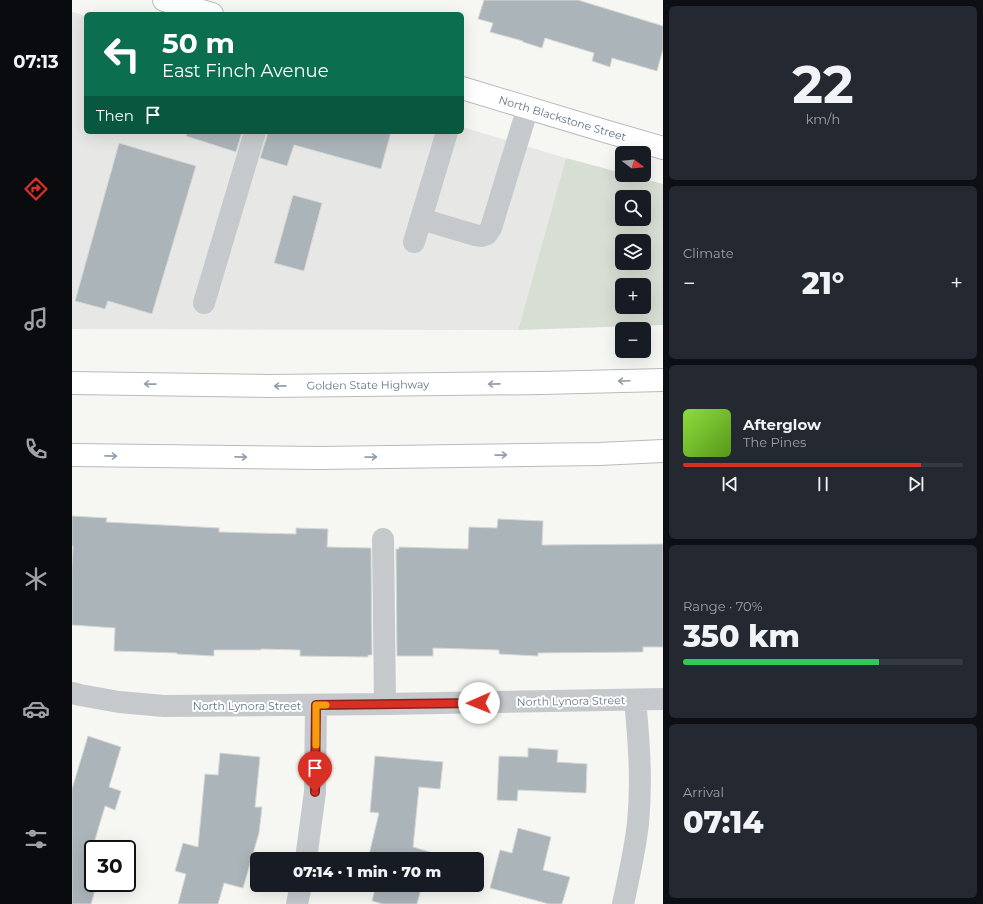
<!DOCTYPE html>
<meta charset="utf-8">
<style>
body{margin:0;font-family:Montserrat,sans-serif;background:#242831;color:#f1f3f6;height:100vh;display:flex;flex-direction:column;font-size:15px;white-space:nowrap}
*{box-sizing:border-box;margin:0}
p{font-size:13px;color:#9ea1a6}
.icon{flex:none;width:22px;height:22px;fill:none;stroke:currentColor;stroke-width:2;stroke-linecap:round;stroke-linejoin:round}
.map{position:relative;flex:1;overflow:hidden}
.panel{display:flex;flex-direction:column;gap:6px;padding:6px;background:#0d0f14;width:320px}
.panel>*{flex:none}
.guide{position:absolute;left:12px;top:12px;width:380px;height:122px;border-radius:6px;box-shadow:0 4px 16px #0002;background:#0b6e4f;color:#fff;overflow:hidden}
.needle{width:26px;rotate:106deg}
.controls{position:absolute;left:543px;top:146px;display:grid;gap:8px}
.controls a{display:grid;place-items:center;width:36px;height:36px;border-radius:6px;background:#171b24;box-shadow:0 4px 16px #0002;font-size:20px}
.speed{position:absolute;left:12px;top:840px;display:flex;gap:8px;font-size:20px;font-weight:700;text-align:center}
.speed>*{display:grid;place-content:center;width:52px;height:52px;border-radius:50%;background:#171b24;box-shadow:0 4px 16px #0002;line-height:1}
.speed .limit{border:2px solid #111;border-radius:6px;background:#fff;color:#111}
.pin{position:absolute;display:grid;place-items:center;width:34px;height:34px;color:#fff;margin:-41px -17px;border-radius:50% 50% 50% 0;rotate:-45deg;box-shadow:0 0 4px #0007}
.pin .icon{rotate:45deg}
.me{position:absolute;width:44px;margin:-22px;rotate:269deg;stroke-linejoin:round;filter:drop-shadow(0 0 3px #0008)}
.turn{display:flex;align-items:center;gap:14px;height:84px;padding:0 12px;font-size:18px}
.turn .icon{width:52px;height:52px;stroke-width:2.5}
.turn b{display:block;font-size:28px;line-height:34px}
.then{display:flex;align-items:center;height:38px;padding:0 12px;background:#0003;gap:8px;font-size:15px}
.big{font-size:30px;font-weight:800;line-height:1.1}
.panel .card{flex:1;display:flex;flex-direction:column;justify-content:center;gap:6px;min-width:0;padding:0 14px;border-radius:6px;background:#242831}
.panel .dial{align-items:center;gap:0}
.dial b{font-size:52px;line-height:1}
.song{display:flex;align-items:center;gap:12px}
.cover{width:48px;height:48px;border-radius:6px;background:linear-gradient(135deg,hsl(90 70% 55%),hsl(90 70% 35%))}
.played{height:4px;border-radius:2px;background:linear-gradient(90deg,#d93025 85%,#363941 85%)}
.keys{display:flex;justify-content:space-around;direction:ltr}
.heat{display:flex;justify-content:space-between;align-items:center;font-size:22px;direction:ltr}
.charge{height:6px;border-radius:3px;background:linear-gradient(90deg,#34c759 70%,#363941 0)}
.trip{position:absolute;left:178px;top:852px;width:234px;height:40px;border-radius:6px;background:#171b24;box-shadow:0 4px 16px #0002;font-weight:800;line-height:40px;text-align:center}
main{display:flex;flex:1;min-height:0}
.tabs{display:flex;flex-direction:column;width:72px;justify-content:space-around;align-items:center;background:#090b0e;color:#9ea1a6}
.tabs .icon{width:28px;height:28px}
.tabs .selected{color:#d93025}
.tabs b{font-size:18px;color:#f1f3f6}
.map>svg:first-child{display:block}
.built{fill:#e7e8e6}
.green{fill:#d7ded3;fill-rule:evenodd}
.building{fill:#abb4b9;stroke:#d7d7d5}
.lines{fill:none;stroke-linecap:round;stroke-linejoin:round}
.major-casing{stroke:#b8bcc0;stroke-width:24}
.highway-casing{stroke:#b7bbbe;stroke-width:24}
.minor{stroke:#c5c9cc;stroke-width:22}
.major{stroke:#fff;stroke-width:22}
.highway{stroke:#fff;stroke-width:22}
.oneway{stroke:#929faa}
.route-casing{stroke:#8d1f18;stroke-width:10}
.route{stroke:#d93025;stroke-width:7}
.slow{stroke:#f59e0b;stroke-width:7}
.labels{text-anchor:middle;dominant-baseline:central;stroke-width:4;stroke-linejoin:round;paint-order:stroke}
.street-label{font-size:11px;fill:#637685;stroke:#fff}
</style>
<main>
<nav class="tabs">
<b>07:13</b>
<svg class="icon selected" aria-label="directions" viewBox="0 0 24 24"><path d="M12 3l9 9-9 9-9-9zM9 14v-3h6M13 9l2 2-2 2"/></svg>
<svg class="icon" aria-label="music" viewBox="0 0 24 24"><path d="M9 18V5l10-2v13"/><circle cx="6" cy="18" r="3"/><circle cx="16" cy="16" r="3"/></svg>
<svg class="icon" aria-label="phone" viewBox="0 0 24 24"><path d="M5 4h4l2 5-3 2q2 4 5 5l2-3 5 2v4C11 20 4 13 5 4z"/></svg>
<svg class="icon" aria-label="climate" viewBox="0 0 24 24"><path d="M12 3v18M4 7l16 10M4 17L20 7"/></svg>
<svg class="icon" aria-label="car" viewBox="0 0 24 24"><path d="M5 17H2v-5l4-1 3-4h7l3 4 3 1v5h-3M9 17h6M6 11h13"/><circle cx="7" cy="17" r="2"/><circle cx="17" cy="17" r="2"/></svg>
<svg class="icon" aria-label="filters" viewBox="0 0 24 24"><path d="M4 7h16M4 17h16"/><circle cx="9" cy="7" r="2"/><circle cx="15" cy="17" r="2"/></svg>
</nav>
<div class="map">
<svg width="591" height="904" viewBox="0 0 591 904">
<rect width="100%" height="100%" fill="#f6f6f2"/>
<!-- built -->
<path class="built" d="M0 12 14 16V132H390V127L494 158 446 330 0 329Z"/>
<!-- green -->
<path class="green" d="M494 158 550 173V175H557L591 184V325L446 330ZM550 197H572V219H550ZM550 241H572V263H550ZM550 285H572V307H550Z"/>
<!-- building -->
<path class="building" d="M412 0H506L591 26V49L585 71 540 58 538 67 520 61 522 53 473 38 470 48 451 42V41L418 32 421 23 406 19Z
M115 132H170L164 152 114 136Z
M195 132H319L309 169 222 145 215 166 188 158 195 136Z
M47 143 124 166 80 314 36 301 33 309 3 301Z
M221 195 250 203 232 271 202 263Z
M0 516 35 518 34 522 147 528V532L224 534V528L256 529 255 547 299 548 300 655H296V657L228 656V650L189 649V650H142V656L105 654V653L42 651 43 628 0 625V570L1 546H0Z
M426 519 471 521 470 545 591 544V647H571V652L466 653V656L427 654V650L361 648V656H325L324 549H327V547L396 549 397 527 425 528Z
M16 736 49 747 37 787 49 791 43 810 33 806 16 863 21 864V883H25L19 904H0V789Z
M456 748 486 750 485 762 515 764 514 793 446 790 445 801 425 800 427 756 456 757Z
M148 753 188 757 183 807H190L187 833 171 888 152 883 146 904H106L114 874 103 871 111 843 126 847 133 774 146 775Z
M303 756 371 762 368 789 347 787 341 847 358 852 356 859H296L307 813 298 812Z
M446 828 479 837 471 870 498 877 490 904H477L418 888 428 850 440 853Z
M304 885H350L345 904H311L300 901Z"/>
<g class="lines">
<!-- major casing -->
<g class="major-casing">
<g id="major">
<path d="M92 0 140 14"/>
<path id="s1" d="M390 88 536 132 591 148"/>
</g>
</g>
<!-- highway casing -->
<g class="highway-casing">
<g id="highway">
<path id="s2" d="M0 383 198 386 470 383 591 380"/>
<path d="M0 455 248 458 527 454 591 451"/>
</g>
</g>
<!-- minor -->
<path class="minor" d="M349 219 403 235 409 236 415 234 419 228 456 107
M342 242 375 132
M132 303 183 132
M311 539 313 704
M0 693 8 695 47 702 92 706 313 704 591 699
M234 859 243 792 244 705
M225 904 229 885
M551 904C557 877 563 850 566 823 570 782 567 741 563 700"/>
<!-- major -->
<use href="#major" class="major"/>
<!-- highway -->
<use href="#highway" class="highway"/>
</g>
<!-- one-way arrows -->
<defs><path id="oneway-shaft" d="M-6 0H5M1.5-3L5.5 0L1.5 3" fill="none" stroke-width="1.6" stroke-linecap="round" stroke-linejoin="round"/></defs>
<g class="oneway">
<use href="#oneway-shaft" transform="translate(552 381) rotate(178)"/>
<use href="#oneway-shaft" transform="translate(78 384) rotate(-179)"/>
<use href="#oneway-shaft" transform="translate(422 384) rotate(179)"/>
<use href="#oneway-shaft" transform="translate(208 386) rotate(179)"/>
<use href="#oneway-shaft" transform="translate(429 455) rotate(-1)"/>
<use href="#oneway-shaft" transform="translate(39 456) rotate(1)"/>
<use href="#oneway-shaft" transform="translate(169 457) rotate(1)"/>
<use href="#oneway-shaft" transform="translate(299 457) rotate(-1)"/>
</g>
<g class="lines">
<!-- route casing -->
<g class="route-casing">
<path id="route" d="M243 792 244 705 407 703"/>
</g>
<!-- route -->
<use href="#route" class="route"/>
<!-- slow -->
<path class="slow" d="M244 745V705H254"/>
</g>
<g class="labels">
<!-- street labels -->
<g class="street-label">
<text stroke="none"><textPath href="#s1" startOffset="105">North Blackstone Street</textPath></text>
<text stroke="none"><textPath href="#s2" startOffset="296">Golden State Highway</textPath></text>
<text transform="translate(499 701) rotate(-1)">North Lynora Street</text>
<text x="175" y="706">North Lynora Street</text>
</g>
</g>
</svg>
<div class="controls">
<a><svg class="needle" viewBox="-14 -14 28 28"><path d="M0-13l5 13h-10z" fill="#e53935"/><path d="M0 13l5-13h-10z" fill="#9ea1a6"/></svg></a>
<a><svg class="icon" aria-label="search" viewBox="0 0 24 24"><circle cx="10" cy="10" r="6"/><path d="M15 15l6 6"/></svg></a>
<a><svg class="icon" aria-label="layers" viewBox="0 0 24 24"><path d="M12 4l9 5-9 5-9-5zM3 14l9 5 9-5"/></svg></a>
<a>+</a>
<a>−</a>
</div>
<div class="speed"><div class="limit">30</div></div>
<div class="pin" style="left:243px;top:792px;background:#d93025"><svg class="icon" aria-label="arrive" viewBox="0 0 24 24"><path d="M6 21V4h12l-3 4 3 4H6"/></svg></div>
<svg class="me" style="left:407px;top:703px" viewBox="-20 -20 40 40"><circle r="19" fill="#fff"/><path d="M0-13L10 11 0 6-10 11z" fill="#d93025"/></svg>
<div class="trip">07:14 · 1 min · 70 m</div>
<div class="guide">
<div class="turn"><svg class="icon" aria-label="left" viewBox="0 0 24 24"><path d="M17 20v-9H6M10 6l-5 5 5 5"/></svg><div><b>50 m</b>East Finch Avenue</div></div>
<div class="then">Then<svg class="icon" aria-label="arrive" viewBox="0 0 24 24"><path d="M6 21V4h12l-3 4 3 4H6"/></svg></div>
</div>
</div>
<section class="panel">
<div class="card dial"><b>22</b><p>km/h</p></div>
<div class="card"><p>Climate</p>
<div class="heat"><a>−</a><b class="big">21°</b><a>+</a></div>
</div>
<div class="card">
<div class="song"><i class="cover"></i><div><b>Afterglow</b><p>The Pines</p></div></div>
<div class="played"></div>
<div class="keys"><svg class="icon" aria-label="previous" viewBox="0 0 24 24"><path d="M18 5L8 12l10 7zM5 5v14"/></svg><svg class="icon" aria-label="pause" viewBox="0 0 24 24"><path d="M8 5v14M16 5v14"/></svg><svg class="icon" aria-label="next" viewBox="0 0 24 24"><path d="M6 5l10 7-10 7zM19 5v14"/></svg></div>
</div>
<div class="card"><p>Range · 70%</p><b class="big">350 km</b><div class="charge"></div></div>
<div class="card"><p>Arrival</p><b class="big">07:14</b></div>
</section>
</main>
